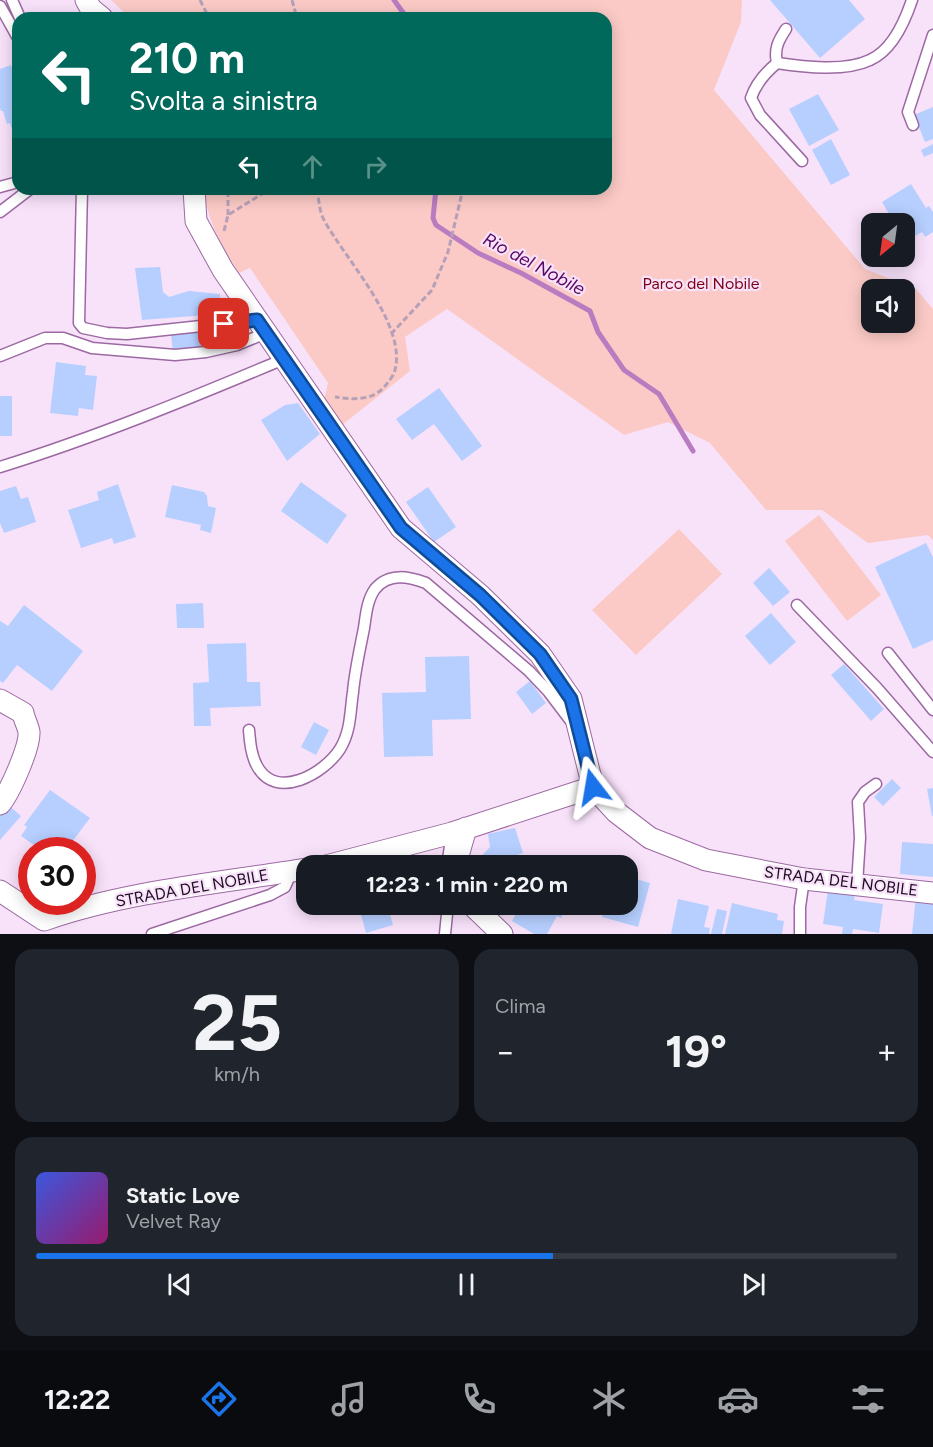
<!DOCTYPE html>
<html lang="it">
<meta charset="utf-8">
<style>
body{margin:0;font-family:Figtree,sans-serif;background:#20242c;color:#f1f3f6;height:100vh;display:flex;flex-direction:column;font-size:22px;white-space:nowrap}
*{box-sizing:border-box;margin:0}
p{font-size:20px;color:#9ea1a6}
.icon{flex:none;width:33px;height:33px;fill:none;stroke:currentColor;stroke-width:2;stroke-linecap:round;stroke-linejoin:round}
.map{position:relative;height:934px;overflow:hidden}
.sheet{display:flex;flex-direction:column;gap:15px;padding:15px;background:#0d0f14;flex:1}
.sheet>*{flex:none}
.banner{position:absolute;left:12px;top:12px;width:600px;height:183px;border-radius:18px;box-shadow:0 3px 15px #0003;background:#00695c;color:#fff;overflow:hidden}
.needle{width:39px;rotate:209deg}
.controls{position:absolute;left:861px;top:213px;display:grid;gap:12px}
.controls a{display:grid;place-items:center;width:54px;height:54px;border-radius:12px;background:#171b24;box-shadow:0 3px 15px #0003;font-size:30px}
.speed{position:absolute;left:18px;top:837px;display:flex;gap:12px;font-size:30px;font-weight:700;text-align:center}
.speed>*{display:grid;place-content:center;width:78px;height:78px;border-radius:50%;background:#171b24;box-shadow:0 3px 15px #0003;line-height:1}
.speed .limit{border:9px solid #d22;background:#fff;color:#111}
.pin{position:absolute;display:grid;place-items:center;width:51px;height:51px;color:#fff;margin:-26px;border-radius:12px;box-shadow:0 3px 9px #0006}
.me{position:absolute;width:66px;margin:-33px;rotate:346deg;stroke-linejoin:round;filter:drop-shadow(0 0 4px #0008)}
.turn{display:flex;align-items:center;gap:21px;height:126px;padding:0 18px;font-size:27px}
.turn .icon{width:78px;height:78px;stroke-width:2.5}
.turn b{display:block;font-size:42px;line-height:51px}
.lanes{display:flex;align-items:center;height:57px;padding:0 18px;background:#0003;justify-content:center;gap:30px;direction:ltr}
.lanes .off{opacity:.35}
.big{font-size:45px;font-weight:700;line-height:1.1}
.sheet .tile{flex:1;display:flex;flex-direction:column;justify-content:center;gap:9px;min-width:0;padding:0 21px;border-radius:18px;background:#20242c}
.sheet .dial{align-items:center;gap:0}
.dial b{font-size:78px;line-height:1}
.song{display:flex;align-items:center;gap:18px}
.cover{width:72px;height:72px;border-radius:9px;background:linear-gradient(135deg,hsl(230 70% 55%),hsl(320 70% 35%))}
.played{height:6px;border-radius:3px;background:linear-gradient(90deg,#1a73e8 60%,#363941 60%)}
.keys{display:flex;justify-content:space-around;direction:ltr}
.heat{display:flex;justify-content:space-between;align-items:center;font-size:33px;direction:ltr}
.sheet .tiles{flex:1;display:grid;gap:15px;grid-template-columns:1fr 1fr}
.tile:last-child{grid-column:span 2}
.trip{position:absolute;left:296px;top:855px;width:342px;height:60px;border-radius:18px;background:#171b24;box-shadow:0 3px 15px #0003;font-weight:700;line-height:60px;text-align:center}
.menu{display:flex;height:96px;justify-content:space-around;align-items:center;background:#090b0e;color:#9ea1a6}
.menu .icon{width:42px;height:42px}
.menu .on{color:#1a73e8}
.menu b{font-size:27px;color:#f1f3f6}
.map>svg:first-child{display:block}
.green{fill:#fbcac6;fill-rule:evenodd}
.lines{fill:none;stroke-linecap:round;stroke-linejoin:round}
.stream{stroke:#b97cc1;stroke-width:5}
.building{fill:#b6cfff}
.lane-casing{stroke:#9c69a2;stroke-width:13}
.street-casing{stroke:#9c69a2;stroke-width:23}
.path{stroke:#b5a0b7;stroke-width:3;stroke-dasharray:6 3;stroke-linecap:butt}
.lane{stroke:#fff;stroke-width:10}
.street{stroke:#fff;stroke-width:21}
.route-casing{stroke:#114b97;stroke-width:15}
.route{stroke:#1a73e8;stroke-width:10}
.labels{text-anchor:middle;dominant-baseline:central;stroke-width:4.5;stroke-linejoin:round;paint-order:stroke}
.park-label{font-size:16px;fill:#7d0015;stroke:#f8e2fa}
.street-label{font-size:16px;fill:#1e0b21;stroke:#f8e2fa}
.water-label{font-size:18px;font-style:italic;fill:#580762;stroke:#f8e2fa}
</style>
<div class="map">
<svg width="933" height="934" viewBox="0 0 933 934">
<rect width="100%" height="100%" fill="#f8e2fa"/>
<!-- green -->
<path class="green" d="M111 0H742L741 22 714 90 865 269 916 289 933 309V540L928 535 868 543 822 510H766L710 443 668 422 624 435 447 309 405 337 410 371 342 425 324 400 328 383 250 268 239 273C222 247 207 221 204 189H606V18H130ZM872 290H904V322H872Z
M819 515 881 595 847 621 785 541Z
M679 529 722 574 636 655 592 610Z"/>
<g class="lines">
<!-- stream -->
<path class="stream" d="M394 0 407 18
M436 189 433 218 436 225 478 253 521 273 590 311 598 332 624 370 659 394 693 451"/>
</g>
<!-- building -->
<path class="building" d="M770 0H849L865 19 820 58Z
M11 65 16 82 18 81V134L14 135 10 123 7 124 3 111H1L0 108V69Z
M818 94 839 130 809 146 789 109Z
M933 107V139L925 142 914 115Z
M831 139 850 175 831 185 812 150Z
M933 144V153L924 157 921 150Z
M911 184 926 208 929 206 933 212V232L925 237 922 232 906 241 904 224H895L882 202Z
M160 267 163 292 169 297 189 291 220 294 219 311 194 316 142 320 135 268Z
M206 330 209 347 173 352 171 335Z
M56 362 86 366 85 375 97 376 93 410 79 408 78 416 50 413Z
M439 388 482 446 462 461 434 424 412 440 396 419Z
M0 396H12V436H0Z
M298 403 320 434 287 461 261 420 285 405Z
M301 482 347 515 327 544 281 511Z
M118 484 136 537 114 544 112 538 81 548 68 510 99 500 97 492Z
M172 485 204 492 207 496 208 506 216 508 211 533 200 530 201 525 165 517Z
M16 486 21 499 28 497 36 522 4 533 0 523V491Z
M428 487 456 527 434 542 406 502Z
M926 543 933 557V640L913 649 875 567Z
M769 568 790 592 773 606 753 583Z
M203 603 204 628H177L176 604Z
M24 605 83 651 52 691 17 665 3 683 0 681V621L8 626Z
M771 613 796 642 770 665 745 636Z
M246 643 247 682H260L261 706 210 708 211 726H194L193 683 209 682 207 644Z
M469 656 471 719 432 720 433 756 384 757 382 693 426 692 425 657Z
M844 664 884 709 871 721 831 675Z
M530 681 546 703 532 714 516 692Z
M314 722 329 730 316 755 301 747Z
M892 779 901 788 883 806 874 797Z
M933 788V816H932L927 789Z
M50 790 90 818 66 850H41L21 836 27 827 24 825Z
M6 803 21 816 0 840V811Z
M515 828 523 853 511 857 514 866H472L490 847 488 834Z
M902 842 933 844V877L900 874Z
M306 876V905L297 878Z
M636 879 650 883 638 927 602 917 605 904H627V891L632 893Z
M828 890 855 894 854 900 883 904 879 933 853 929 852 934H842L843 927 823 924Z
M916 896 933 897V934H912Z
M678 899 709 906 704 927 710 928 709 934H671Z
M732 903 778 914 777 920 784 921 782 934H725Z
M358 904H387L393 925 366 933Z
M521 904H569L561 918 557 916 547 934H534L512 921Z
M717 909 727 911 722 934H711Z"/>
<g class="lines">
<!-- lane casing -->
<g class="lane-casing">
<path id="lane" d="M12 0 20 18
M0 6 18 38
M777 63C774 49 778 41 786 29
M913 125 908 112 933 35
M802 161 760 115 751 98C756 83 765 73 777 63 804 67 845 72 870 60 893 50 905 21 912 0
M0 187 18 182
M82 189 79 323 83 328 107 333 127 334 257 320
M0 212 30 189
M0 356 45 338H63L92 348 175 355 206 352 237 345 266 333
M0 467C97 437 191 398 284 359
M797 605 877 688 933 752
M888 653 933 710
M249 730C250 742 251 755 257 766 276 801 324 774 340 749 351 731 350 712 353 692 355 670 360 649 364 628 366 615 367 600 375 589 389 572 409 577 426 583L529 671 548 691 570 720
M447 866 452 833
M857 884 860 838 858 802 865 792 876 784
M152 934 270 895 285 887 292 871
M445 934 448 904
M800 934V907L804 879"/>
</g>
<!-- street casing -->
<g class="street-casing">
<path id="street" d="M86 0 91 9 102 18
M194 189 196 221 223 270 401 528 480 595 540 654 571 699 593 787 616 812 650 838 706 860 804 879 933 893
M0 700 23 713C24 719 28 726 29 732 30 747 10 792 0 804
M326 866 452 833 593 787
M455 866 466 828
M0 891 44 920C127 891 220 883 306 869
M471 904 502 934"/>
</g>
<!-- path -->
<path class="path" d="M200 0 209 18
M292 0 297 18
M317 189C319 199 319 211 324 220 345 259 407 324 395 370 394 374 391 379 388 382 376 401 355 400 335 397
M228 215V189
M224 231 228 215 270 189
M391 334 432 290 448 252 463 189"/>
<!-- lane -->
<use href="#lane" class="lane"/>
<!-- street -->
<use href="#street" class="street"/>
</g>
<g class="lines">
<!-- route casing -->
<g class="route-casing">
<path id="route" d="M224 324 257 320 401 528 480 595 540 654 571 699 593 787"/>
</g>
<!-- route -->
<use href="#route" class="route"/>
</g>
<g class="labels">
<!-- park labels -->
<g class="park-label">
<text x="701" y="283">Parco del Nobile</text>
</g>
<!-- street labels -->
<g class="street-label">
<text transform="translate(841 881) rotate(7)">STRADA DEL NOBILE</text>
<text transform="translate(192 888) rotate(-10)">STRADA DEL NOBILE</text>
</g>
<!-- water labels -->
<g class="water-label">
<text transform="translate(534 264) rotate(28)">Rio del Nobile</text>
</g>
</g>
</svg>
<div class="controls">
<a><svg class="needle" viewBox="-14 -14 28 28"><path d="M0-13l5 13h-10z" fill="#e53935"/><path d="M0 13l5-13h-10z" fill="#9ea1a6"/></svg></a>
<a><svg class="icon" aria-label="sound" viewBox="0 0 24 24"><path d="M4 9h4l5-4v14l-5-4H4zM17 9q2 3 0 6"/></svg></a>
</div>
<div class="speed"><div class="limit">30</div></div>
<div class="pin" style="left:224px;top:324px;background:#d93025"><svg class="icon" aria-label="arrive" viewBox="0 0 24 24"><path d="M6 21V4h12l-3 4 3 4H6"/></svg></div>
<svg class="me" style="left:593px;top:787px" viewBox="-20 -20 40 40"><path d="M0-17L14 15 0 8-14 15z" fill="#1a73e8" stroke="#fff" stroke-width="4"/></svg>
<div class="trip">12:23 · 1 min · 220 m</div>
<div class="banner">
<div class="turn"><svg class="icon" aria-label="left" viewBox="0 0 24 24"><path d="M17 20v-9H6M10 6l-5 5 5 5"/></svg><div><b>210 m</b>Svolta a sinistra</div></div>
<div class="lanes"><svg class="icon" aria-label="left" viewBox="0 0 24 24"><path d="M17 20v-9H6M10 6l-5 5 5 5"/></svg><svg class="icon off" aria-label="ahead" viewBox="0 0 24 24"><path d="M12 20V5M6 11l6-6 6 6"/></svg><svg class="icon off" aria-label="right" viewBox="0 0 24 24"><path d="M7 20v-9h11M14 6l5 5-5 5"/></svg></div>
</div>
</div>
<section class="sheet">
<div class="tiles">
<div class="tile dial"><b>25</b><p>km/h</p></div>
<div class="tile"><p>Clima</p>
<div class="heat"><a>−</a><b class="big">19°</b><a>+</a></div>
</div>
<div class="tile">
<div class="song"><i class="cover"></i><div><b>Static Love</b><p>Velvet Ray</p></div></div>
<div class="played"></div>
<div class="keys"><svg class="icon" aria-label="previous" viewBox="0 0 24 24"><path d="M18 5L8 12l10 7zM5 5v14"/></svg><svg class="icon" aria-label="pause" viewBox="0 0 24 24"><path d="M8 5v14M16 5v14"/></svg><svg class="icon" aria-label="next" viewBox="0 0 24 24"><path d="M6 5l10 7-10 7zM19 5v14"/></svg></div>
</div>
</div>
</section>
<nav class="menu">
<b>12:22</b>
<svg class="icon on" aria-label="directions" viewBox="0 0 24 24"><path d="M12 3l9 9-9 9-9-9zM9 14v-3h6M13 9l2 2-2 2"/></svg>
<svg class="icon" aria-label="music" viewBox="0 0 24 24"><path d="M9 18V5l10-2v13"/><circle cx="6" cy="18" r="3"/><circle cx="16" cy="16" r="3"/></svg>
<svg class="icon" aria-label="phone" viewBox="0 0 24 24"><path d="M5 4h4l2 5-3 2q2 4 5 5l2-3 5 2v4C11 20 4 13 5 4z"/></svg>
<svg class="icon" aria-label="climate" viewBox="0 0 24 24"><path d="M12 3v18M4 7l16 10M4 17L20 7"/></svg>
<svg class="icon" aria-label="car" viewBox="0 0 24 24"><path d="M5 17H2v-5l4-1 3-4h7l3 4 3 1v5h-3M9 17h6M6 11h13"/><circle cx="7" cy="17" r="2"/><circle cx="17" cy="17" r="2"/></svg>
<svg class="icon" aria-label="filters" viewBox="0 0 24 24"><path d="M4 7h16M4 17h16"/><circle cx="9" cy="7" r="2"/><circle cx="15" cy="17" r="2"/></svg>
</nav>
